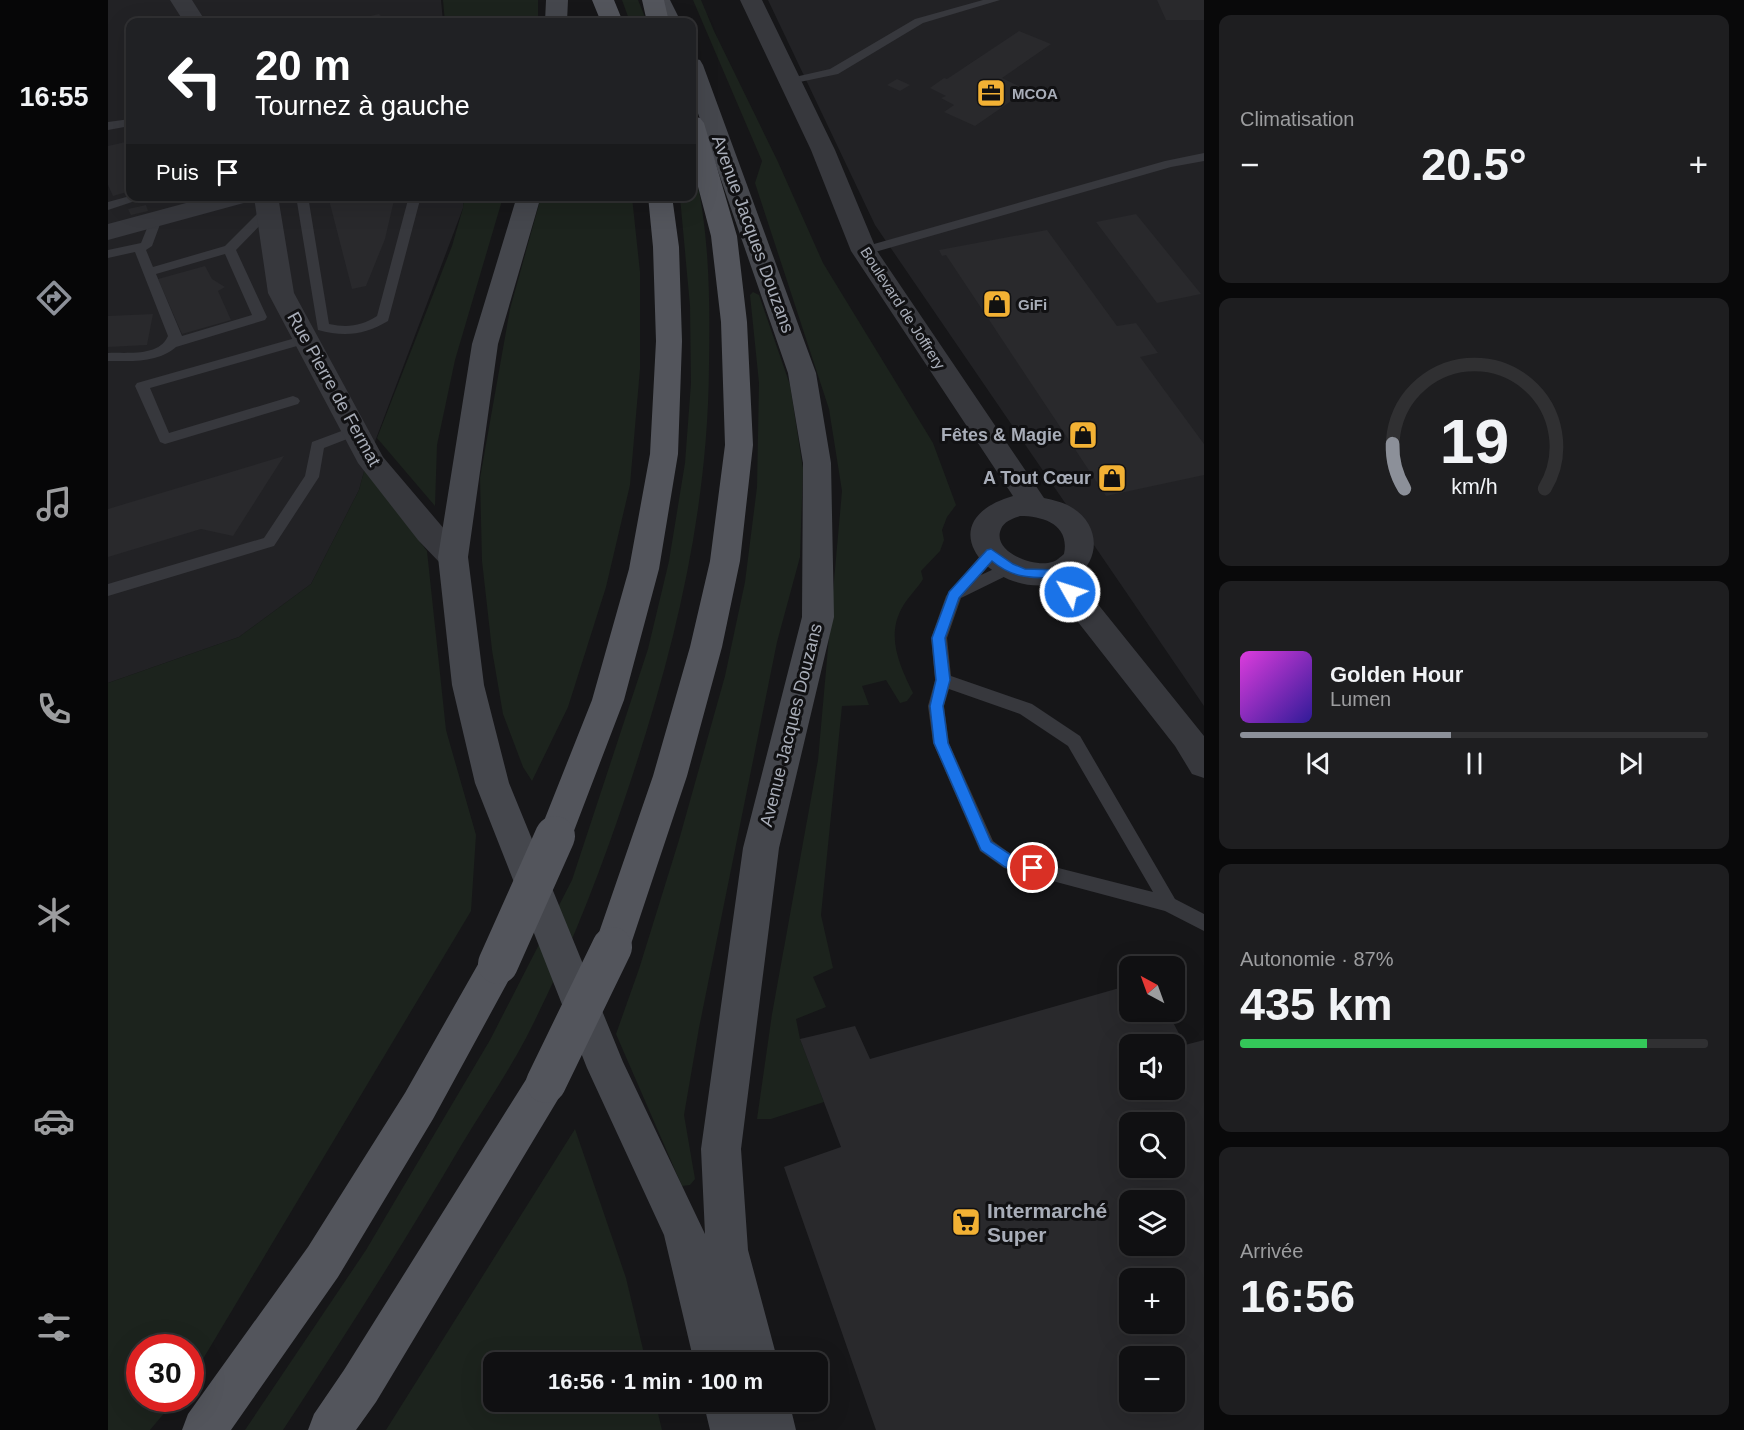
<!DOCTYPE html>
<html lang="fr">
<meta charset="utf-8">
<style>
body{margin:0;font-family:Helvetica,sans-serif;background:#1e1e20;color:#f1f3f6;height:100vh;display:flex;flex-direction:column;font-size:22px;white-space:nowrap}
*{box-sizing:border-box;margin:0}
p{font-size:20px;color:#9c9d9f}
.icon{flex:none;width:33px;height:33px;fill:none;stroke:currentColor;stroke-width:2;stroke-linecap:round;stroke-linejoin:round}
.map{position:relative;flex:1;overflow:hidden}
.details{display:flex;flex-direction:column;gap:15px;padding:15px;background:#09090a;width:540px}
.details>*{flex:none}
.banner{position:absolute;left:18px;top:18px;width:570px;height:183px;border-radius:12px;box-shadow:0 6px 24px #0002,0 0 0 2px #303032;background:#202124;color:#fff;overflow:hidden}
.needle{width:39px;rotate:319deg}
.buttons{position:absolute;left:1011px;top:956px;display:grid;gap:12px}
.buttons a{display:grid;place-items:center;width:66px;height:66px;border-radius:12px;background:#101012;box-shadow:0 6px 24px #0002,0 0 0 2px #303032;font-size:30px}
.speed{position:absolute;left:18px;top:1334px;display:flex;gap:12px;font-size:30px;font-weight:700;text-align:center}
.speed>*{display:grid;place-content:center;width:78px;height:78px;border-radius:50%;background:#101012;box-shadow:0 6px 24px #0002,0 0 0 2px #303032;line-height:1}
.speed .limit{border:9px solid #d22;background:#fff;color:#111}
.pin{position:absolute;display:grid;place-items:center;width:51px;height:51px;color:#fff;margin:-26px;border:3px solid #fff;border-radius:50%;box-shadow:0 2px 6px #0007}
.me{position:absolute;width:66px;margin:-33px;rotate:309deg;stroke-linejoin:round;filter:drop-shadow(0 0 4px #0008)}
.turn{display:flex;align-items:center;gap:21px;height:126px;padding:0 30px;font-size:27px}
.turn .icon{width:78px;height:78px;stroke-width:2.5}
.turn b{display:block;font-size:42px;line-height:51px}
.then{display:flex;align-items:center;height:57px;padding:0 30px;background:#0003;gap:12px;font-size:22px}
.big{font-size:45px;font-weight:600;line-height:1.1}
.details .widget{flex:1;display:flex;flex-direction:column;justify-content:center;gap:9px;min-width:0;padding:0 21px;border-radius:12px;background:#1e1e20}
.details .dial{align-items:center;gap:0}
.dial svg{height:156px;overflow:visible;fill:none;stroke:#303032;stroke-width:7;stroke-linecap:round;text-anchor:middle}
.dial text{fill:#f1f3f6;stroke:none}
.song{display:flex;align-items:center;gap:18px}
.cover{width:72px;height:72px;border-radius:9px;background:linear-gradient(135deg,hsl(300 70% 55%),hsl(250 70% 35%))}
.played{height:6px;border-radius:3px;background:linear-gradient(90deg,#8c9099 45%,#303032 45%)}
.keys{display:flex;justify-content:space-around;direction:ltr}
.heat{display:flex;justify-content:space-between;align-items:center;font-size:33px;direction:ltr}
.charge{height:9px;border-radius:4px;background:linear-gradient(90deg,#34c759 87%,#303032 0)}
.trip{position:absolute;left:375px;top:1352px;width:345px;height:60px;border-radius:12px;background:#101012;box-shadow:0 6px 24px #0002,0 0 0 2px #303032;font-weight:600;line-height:60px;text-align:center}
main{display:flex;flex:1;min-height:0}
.tab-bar{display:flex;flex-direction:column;width:108px;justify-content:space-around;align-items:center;background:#060607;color:#9c9d9f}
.tab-bar .icon{width:42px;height:42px}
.tab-bar .active{color:#8c9099}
.tab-bar b{font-size:27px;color:#f1f3f6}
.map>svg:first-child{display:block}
.built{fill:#222225}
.green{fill:#1c231d}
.building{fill:#29292c;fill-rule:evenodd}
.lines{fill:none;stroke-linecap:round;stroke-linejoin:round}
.service{fill:#37383d;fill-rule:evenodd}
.minor{fill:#37383d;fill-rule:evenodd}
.secondary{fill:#45474d;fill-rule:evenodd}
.primary{fill:#53555c;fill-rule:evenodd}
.primary-bridge{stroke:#53555c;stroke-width:40}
.route{fill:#1a73e8;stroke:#114b97;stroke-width:1.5}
.labels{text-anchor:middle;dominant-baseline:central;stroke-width:6;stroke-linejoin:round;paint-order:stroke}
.far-poi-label{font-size:15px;font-weight:bold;fill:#a8adb8;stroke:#111113;text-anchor:start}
.far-street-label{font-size:15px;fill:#a8adb8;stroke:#111113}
.street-label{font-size:18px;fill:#a8adb8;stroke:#111113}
.poi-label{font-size:18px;font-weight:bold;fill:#a8adb8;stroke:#111113;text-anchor:end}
.near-poi-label{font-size:21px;font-weight:bold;fill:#a8adb8;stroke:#111113;text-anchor:start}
</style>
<main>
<nav class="tab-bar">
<b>16:55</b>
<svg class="icon active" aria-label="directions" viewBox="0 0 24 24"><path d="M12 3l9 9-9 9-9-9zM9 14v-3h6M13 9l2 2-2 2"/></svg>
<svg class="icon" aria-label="music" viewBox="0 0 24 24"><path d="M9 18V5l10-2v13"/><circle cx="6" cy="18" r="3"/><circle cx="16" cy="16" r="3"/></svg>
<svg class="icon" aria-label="phone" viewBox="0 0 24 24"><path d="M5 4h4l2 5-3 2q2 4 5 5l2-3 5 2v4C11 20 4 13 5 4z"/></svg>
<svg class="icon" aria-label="climate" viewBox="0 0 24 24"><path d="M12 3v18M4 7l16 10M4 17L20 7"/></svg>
<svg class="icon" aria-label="car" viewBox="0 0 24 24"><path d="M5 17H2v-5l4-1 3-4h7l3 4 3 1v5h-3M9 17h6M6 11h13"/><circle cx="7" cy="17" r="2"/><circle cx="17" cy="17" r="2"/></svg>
<svg class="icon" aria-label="filters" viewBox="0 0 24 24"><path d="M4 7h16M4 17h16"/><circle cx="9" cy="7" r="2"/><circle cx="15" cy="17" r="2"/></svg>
</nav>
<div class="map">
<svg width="1096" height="1430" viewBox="0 0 1096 1430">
<rect width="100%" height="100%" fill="#161618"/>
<!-- built -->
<path class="built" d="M0 0H333L335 22H22V196L356 197 355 208 257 468 251 490 203 584 131 637 0 683Z
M660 0H1096V706L767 225Z"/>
<!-- green -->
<path class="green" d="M335 0H430V22H337Z
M514 0H530L539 22H522Z
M585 0H593L606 31 670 162 715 263 825 443 848 505 839 517 834 530 836 540 832 551 813 571 815 579C809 589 800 597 795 606 777 636 792 666 805 693L799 701 792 703 778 680 754 686 761 705 734 706 713 915 725 968 705 977 718 1007 688 1019 692 1039 716 1102 663 1119H649L664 1014 710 760 734 491 721 409 647 183 654 161Z
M584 161C602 227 602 298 601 366 600 511 567 647 522 783 493 871 460 956 418 1038 399 1074 375 1109 354 1144 297 1241 237 1336 175 1430H137L258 1250 382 1040 464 880 540 649 561 561 577 463 583 383 582 306 572 197 584 196Z
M356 197H395L347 360 329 445 327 506 269 438 344 246 355 208Z
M433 197H524L532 272V369L522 485 498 587 460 707 424 781 415 767 395 714 384 650 374 561 372 478 402 309Z
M645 292 651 295 682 385 695 469 692 557 669 642 591 1028 576 1115 587 1179 582 1185 574 1186 508 1034 531 969 571 840 617 676 637 582 649 487 651 383 642 295Z
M257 468 319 551 338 730 368 835 363 911 83 1379 82 1347H32V1398H69L42 1430H0V683L131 637 203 584 251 490Z
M467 1129 518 1278 538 1362H386V1401H547L554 1430H278Z"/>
<!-- building -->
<path class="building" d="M1049 0H1096V20H1058Z
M271 14 278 22H237Z
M911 31 943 44 894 78 919 90 867 126 836 112 846 105 833 98 838 96 822 88 836 78 839 79Z
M789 79 802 85 792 91 779 85Z
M22 141V191L5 196 0 185V146Z
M220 196H287L277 239 258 286 244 289Z
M38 205 40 211 23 215 20 209Z
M1028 214 1093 294 1049 303 988 222Z
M939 230 1009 326 1028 323 1050 353 1032 357 1096 444V475L998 496 838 255 834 256 831 250Z
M97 266 104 279 117 287 110 291 123 320 74 334 50 279Z
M45 314 39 345 0 347V316Z
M176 456 125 536 93 529 0 557V509Z
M1022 985V1011H1059L1077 1045 1096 1040V1430H768L676 1167 733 1147 692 1039 747 1026 762 1059ZM1022 1044H1066V1089H1022ZM1022 1122H1066V1167H1022ZM1022 1200H1066V1245H1022ZM1022 1278H1066V1323H1022ZM1022 1356H1066V1401H1022Z"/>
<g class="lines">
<!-- service -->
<path class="service" d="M875 0H892L815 23 730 74 682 84 676 81 678 79 722 69 807 19Z
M22 119V126L0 130V122Z
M1096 153V161L1063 167 760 254 756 255 750 251 752 248 1057 161Z
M22 196H42L0 210V202Z
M188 196H200L221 324C240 328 253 326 269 316L301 196H313L280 321C257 335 236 337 210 330Z
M160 206 166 210 164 213 128 250 159 317 157 320 68 347C50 363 23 361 0 361V353C19 352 51 357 60 336L27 252 0 258V250L33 243 44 216H52L54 219 44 246 38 250 45 267 117 246 156 207ZM117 254 144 315 74 336 48 274Z
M198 335 203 336 205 339 203 342 42 388 61 433 185 396 190 398 192 401 190 404 57 444 52 442 27 386 29 383Z
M247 426 254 431 252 434 216 448 211 477 166 546 0 596V584L156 538 197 476 204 442Z
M883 547 888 549 891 553 873 575 901 562 906 564 909 568 906 572 853 598 839 638 843 676 924 704 972 736 1067 899 1096 914V931L1057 911 896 868 872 851 825 743 820 706 827 680 823 638 838 596 878 549ZM841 689 912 714 960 746 1045 892 907 857 885 841 841 743 836 706Z"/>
<!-- minor -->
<path class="minor" d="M62 0H84L98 22H76Z
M632 0H654L727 150 769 251 936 498C945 500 955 502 963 507 991 523 994 558 968 577L1096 736V778L1084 774 1067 746 941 585C880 593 819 521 905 496L743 251 703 150ZM912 516C936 516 962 525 956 554 952 557 949 561 944 562 927 568 883 552 893 529 896 521 906 518 912 516Z
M104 196H170L186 293 275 457 360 557 356 565 345 568 334 565 310 540 250 463 160 293 146 197 143 201 0 240V224Z"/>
<!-- secondary -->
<path class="secondary" d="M438 0H460L459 22H437Z
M540 0H562L573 22H551Z
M584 58 592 60 595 65 708 373 723 463 726 617 671 848 633 1149 640 1250 670 1362H586L556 1235 479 1068 367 783 344 685 330 557 364 344 409 196H433L390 344 360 557 376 685 401 783 515 1062 597 1234 593 1149 635 848 694 617 695 463 680 373 584 96Z
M595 1401H681L688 1430H602Z"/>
<!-- primary -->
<path class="primary" d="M484 0H506L515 22H493Z
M534 0H556L561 22H539Z
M584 116 592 118 596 123 629 236 639 322 645 445 632 561 614 647 579 776 522 947 517 958 504 963 491 958 486 947 545 776 582 647 602 561 617 445 613 322 603 236 584 164Z
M540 196H564L571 247 574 341 570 454 551 569 516 700 464 836 459 846 447 851 435 846 430 836 484 700 521 569 542 454 548 341 545 247Z
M390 948 403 952 409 964 403 976 325 1119 230 1277 123 1430H74L80 1414 200 1247 297 1093 377 952Z
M438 1065 452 1070 458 1083 452 1096 268 1402 248 1430H200L206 1414 236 1370 424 1070Z"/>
<!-- primary-bridge -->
<path class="primary-bridge" d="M390 964 447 836
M438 1083 504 947"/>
</g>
<!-- route -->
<path class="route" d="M883 549 905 564 917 569 952 570 969 592 967 595H958L944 578C920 578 903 577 884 561L851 598 837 638 842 680 835 706 840 743 883 842 906 857 930 864 932 868 930 873 925 875 897 867 873 850 826 743 822 706 828 680 824 638 841 592 879 550Z"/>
<!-- icons -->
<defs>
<g id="office-square" transform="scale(1.5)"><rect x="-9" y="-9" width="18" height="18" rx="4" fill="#f2b134" stroke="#111113"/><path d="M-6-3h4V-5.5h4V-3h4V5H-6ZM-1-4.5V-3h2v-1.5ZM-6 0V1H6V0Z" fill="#111"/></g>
<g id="shop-square" transform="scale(1.5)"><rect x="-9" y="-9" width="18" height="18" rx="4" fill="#f2b134" stroke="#111113"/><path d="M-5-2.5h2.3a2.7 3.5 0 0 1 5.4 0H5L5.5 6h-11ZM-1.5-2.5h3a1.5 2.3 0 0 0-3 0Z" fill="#111"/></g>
<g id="supermarket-square" transform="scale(1.5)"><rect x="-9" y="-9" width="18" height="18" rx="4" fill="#f2b134" stroke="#111113"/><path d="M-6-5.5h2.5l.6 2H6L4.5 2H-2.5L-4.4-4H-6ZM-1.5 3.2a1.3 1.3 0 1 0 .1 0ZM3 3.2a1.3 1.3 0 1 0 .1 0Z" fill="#111"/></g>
</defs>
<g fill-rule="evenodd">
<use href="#office-square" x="883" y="93"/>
<use href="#shop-square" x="889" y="304"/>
<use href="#shop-square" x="975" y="435"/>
<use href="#shop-square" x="1004" y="478"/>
<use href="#supermarket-square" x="858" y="1222"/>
</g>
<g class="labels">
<!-- far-poi labels -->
<g class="far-poi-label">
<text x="904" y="93">MCOA</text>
<text x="910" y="304">GiFi</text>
</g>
<!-- far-street labels -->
<g class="far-street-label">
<text transform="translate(795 308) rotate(57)">Boulevard de Joffrery</text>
</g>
<!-- street labels -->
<g class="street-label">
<text transform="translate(645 234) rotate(70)">Avenue Jacques Douzans</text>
<text transform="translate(226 389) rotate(61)">Rue Pierre de Fermat</text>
<text transform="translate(683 725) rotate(-76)">Avenue Jacques Douzans</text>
</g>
<!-- poi labels -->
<g class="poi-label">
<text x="954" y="435">Fêtes &amp; Magie</text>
<text x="983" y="478">A Tout Cœur</text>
</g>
<!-- near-poi labels -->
<g class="near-poi-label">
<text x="879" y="1210">Intermarché<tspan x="879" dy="24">Super</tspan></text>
</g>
</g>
</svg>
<div class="buttons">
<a><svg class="needle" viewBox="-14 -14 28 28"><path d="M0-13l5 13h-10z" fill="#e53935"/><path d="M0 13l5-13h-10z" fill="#9c9d9f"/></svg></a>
<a><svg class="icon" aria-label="sound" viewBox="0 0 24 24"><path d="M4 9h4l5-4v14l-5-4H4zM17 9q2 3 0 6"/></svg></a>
<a><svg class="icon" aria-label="search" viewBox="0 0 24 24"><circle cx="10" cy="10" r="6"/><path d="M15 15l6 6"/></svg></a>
<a><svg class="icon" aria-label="layers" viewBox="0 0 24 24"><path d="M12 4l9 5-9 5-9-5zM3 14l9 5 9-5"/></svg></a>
<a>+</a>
<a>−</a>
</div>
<div class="speed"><div class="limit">30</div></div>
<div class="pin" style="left:925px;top:868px;background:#d93025"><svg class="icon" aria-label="arrive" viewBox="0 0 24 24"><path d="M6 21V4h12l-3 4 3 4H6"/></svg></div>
<svg class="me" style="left:962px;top:592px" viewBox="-20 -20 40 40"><circle r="17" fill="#1a73e8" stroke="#fff" stroke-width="3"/><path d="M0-11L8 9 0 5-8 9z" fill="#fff"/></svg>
<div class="trip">16:56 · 1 min · 100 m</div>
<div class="banner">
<div class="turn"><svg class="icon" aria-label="left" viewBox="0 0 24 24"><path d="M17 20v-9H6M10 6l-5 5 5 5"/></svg><div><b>20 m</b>Tournez à gauche</div></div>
<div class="then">Puis<svg class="icon" aria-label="arrive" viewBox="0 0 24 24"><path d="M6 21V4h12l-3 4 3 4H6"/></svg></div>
</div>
</div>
<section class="details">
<div class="widget"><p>Climatisation</p>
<div class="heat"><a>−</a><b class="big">20.5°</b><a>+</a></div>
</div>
<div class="widget dial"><svg viewBox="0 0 100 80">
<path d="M14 69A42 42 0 1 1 86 69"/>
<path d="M14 69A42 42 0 0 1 8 46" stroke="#8c9099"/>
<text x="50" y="56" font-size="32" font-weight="700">19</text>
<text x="50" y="72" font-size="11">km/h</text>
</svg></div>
<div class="widget">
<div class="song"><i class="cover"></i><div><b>Golden Hour</b><p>Lumen</p></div></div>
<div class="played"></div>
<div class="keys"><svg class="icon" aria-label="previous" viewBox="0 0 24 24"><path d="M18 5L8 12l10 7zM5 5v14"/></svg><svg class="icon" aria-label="pause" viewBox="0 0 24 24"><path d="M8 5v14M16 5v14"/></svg><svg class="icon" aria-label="next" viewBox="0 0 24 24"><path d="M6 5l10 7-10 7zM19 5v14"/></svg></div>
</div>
<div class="widget"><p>Autonomie · 87%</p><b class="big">435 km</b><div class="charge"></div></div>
<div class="widget"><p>Arrivée</p><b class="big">16:56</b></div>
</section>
</main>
